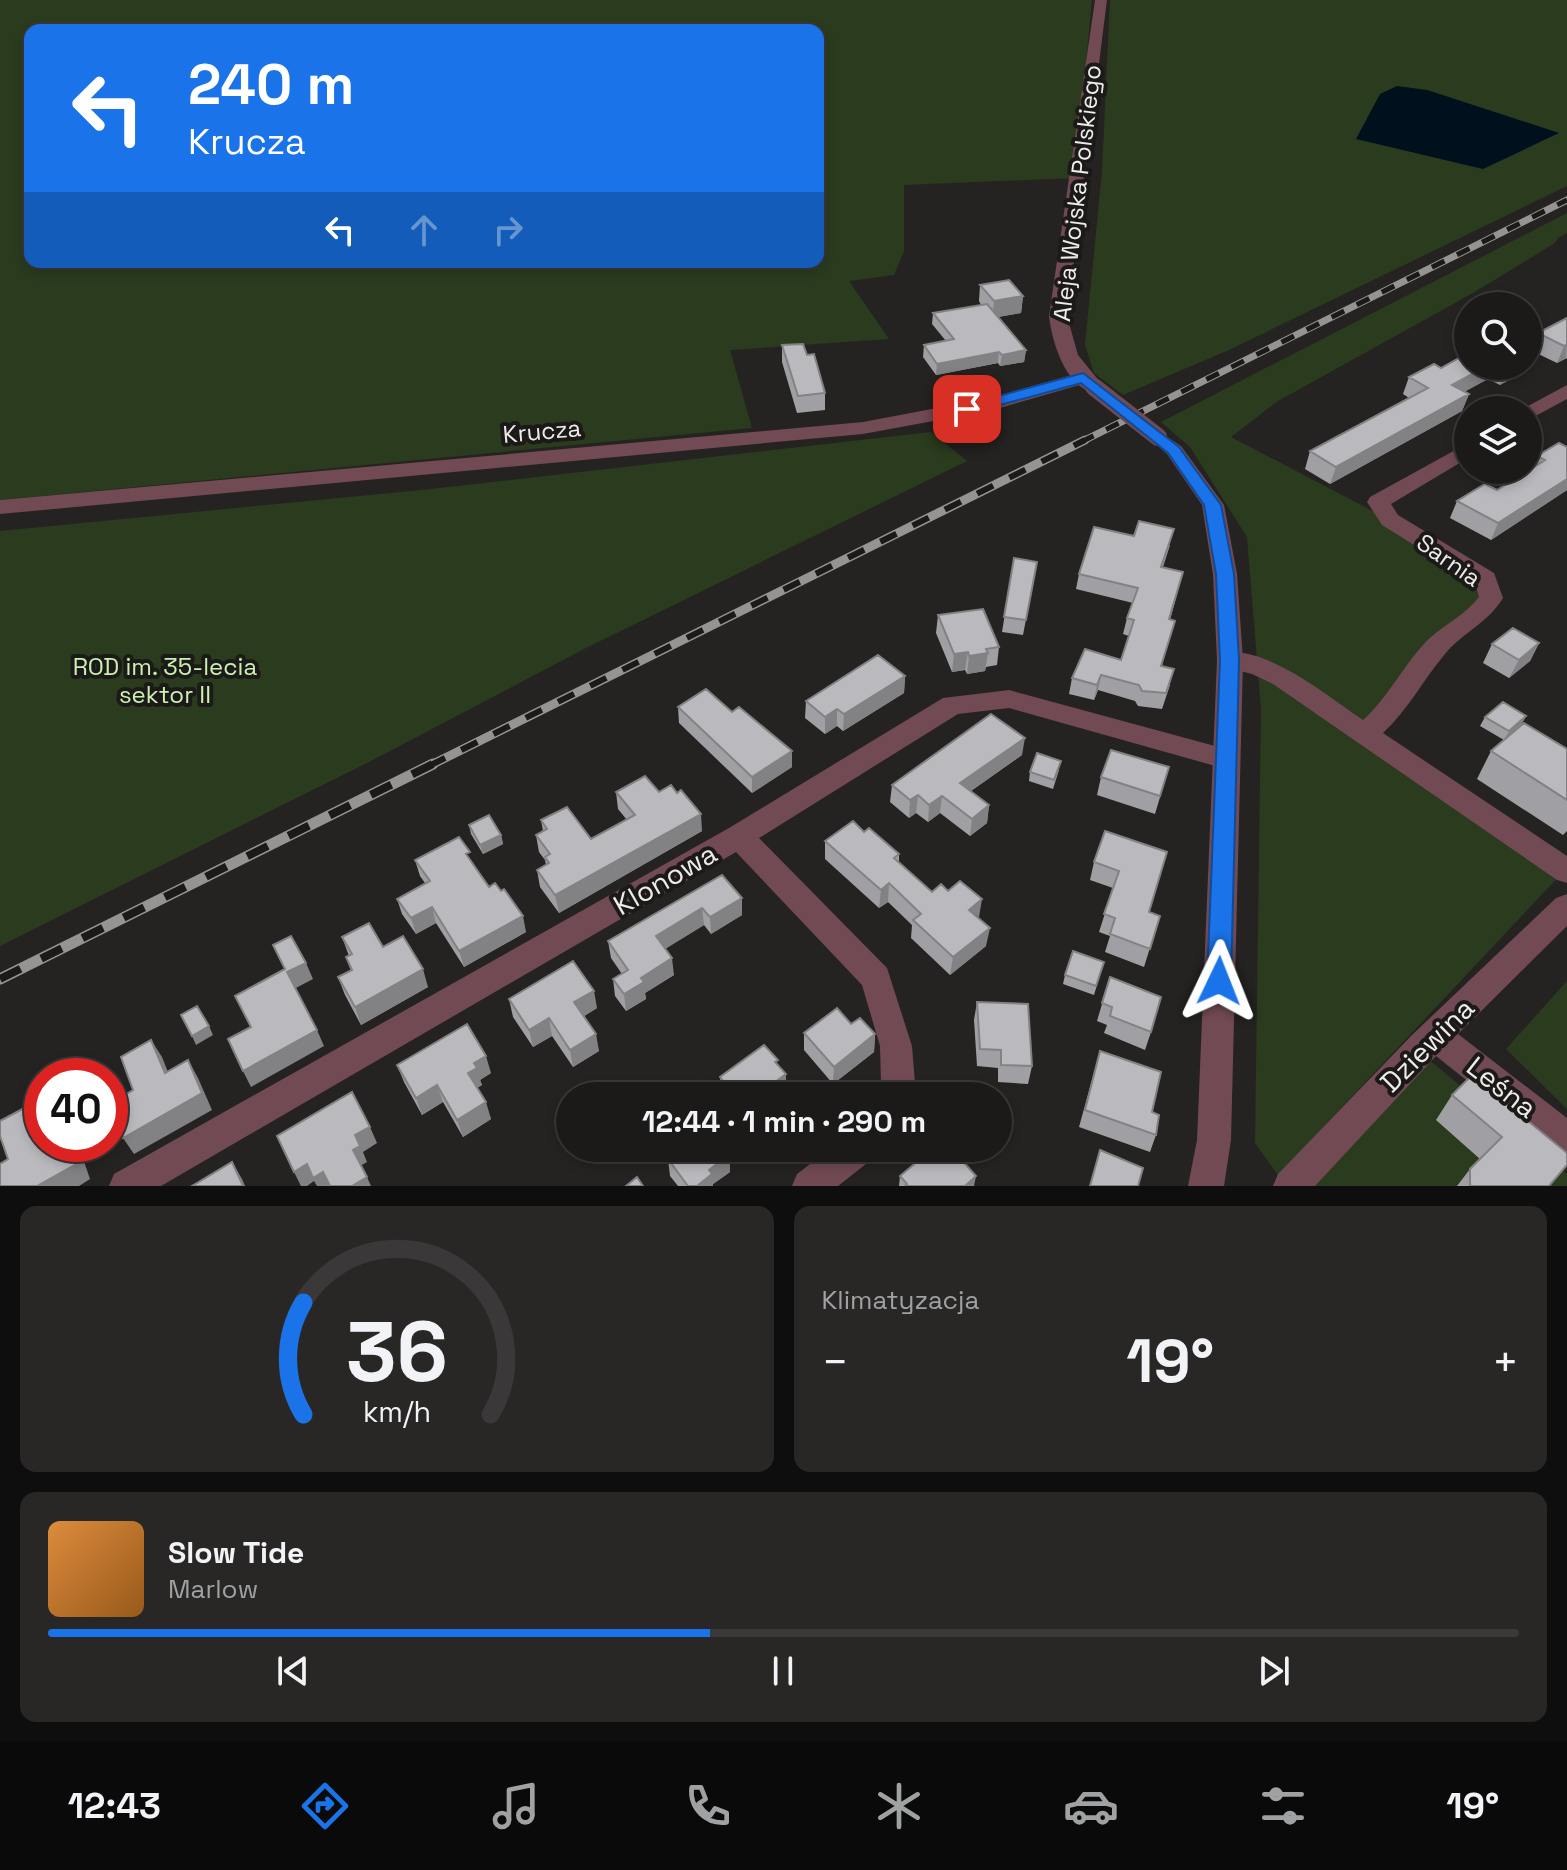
<!DOCTYPE html>
<html lang="pl">
<meta charset="utf-8">
<style>
body{margin:0;font-family:"Space Grotesk",sans-serif;background:#292726;color:#f1f3f6;height:100vh;display:flex;flex-direction:column;font-size:30px;white-space:nowrap}
*{box-sizing:border-box;margin:0}
p{font-size:26px;color:#a0a1a2}
.icon{flex:none;width:44px;height:44px;fill:none;stroke:currentColor;stroke-width:2;stroke-linecap:round;stroke-linejoin:round}
.map{position:relative;height:1186px;overflow:hidden}
.side{display:flex;flex-direction:column;gap:20px;padding:20px;background:#0f0e0e;flex:1}
.side>*{flex:none}
.top-card{position:absolute;left:24px;top:24px;width:800px;height:244px;border-radius:16px;box-shadow:0 4px 12px #0003,0 0 0 2px #3a3838;background:#1a73e8;color:#fff;overflow:hidden}
.tools{position:absolute;left:1454px;top:292px;display:grid;gap:16px}
.tools a{display:grid;place-items:center;width:88px;height:88px;border-radius:50%;background:#1c1a19;box-shadow:0 4px 12px #0003,0 0 0 2px #3a3838;font-size:40px}
.speed{position:absolute;left:24px;top:1058px;display:flex;gap:16px;font-size:40px;font-weight:700;text-align:center}
.speed>*{display:grid;place-content:center;width:104px;height:104px;border-radius:50%;background:#1c1a19;box-shadow:0 4px 12px #0003,0 0 0 2px #3a3838;line-height:1}
.speed .limit{border:12px solid #d22;background:#fff;color:#111}
.pin{position:absolute;display:grid;place-items:center;width:68px;height:68px;color:#fff;margin:-34px;border-radius:16px;box-shadow:0 4px 12px #0006}
.me{position:absolute;width:88px;margin:-44px;rotate:2deg;stroke-linejoin:round;filter:drop-shadow(0 0 6px #0008)}
.turn{display:flex;align-items:center;gap:28px;height:168px;padding:0 32px;font-size:36px}
.turn .icon{width:104px;height:104px;stroke-width:2.5}
.turn b{display:block;font-size:56px;line-height:68px}
.lanes{display:flex;align-items:center;height:76px;padding:0 32px;background:#0003;justify-content:center;gap:40px;direction:ltr}
.lanes .off{opacity:.35}
.big{font-size:60px;font-weight:700;line-height:1.1}
.side .widget{flex:1;display:flex;flex-direction:column;justify-content:center;gap:12px;min-width:0;padding:0 28px;border-radius:16px;background:#292726}
.side .dial{align-items:center;gap:0}
.dial svg{height:208px;overflow:visible;fill:none;stroke:#3a3838;stroke-width:7;stroke-linecap:round;text-anchor:middle}
.dial text{fill:#f1f3f6;stroke:none}
.song{display:flex;align-items:center;gap:24px}
.cover{width:96px;height:96px;border-radius:12px;background:linear-gradient(135deg,hsl(30 70% 55%),hsl(30 70% 35%))}
.played{height:8px;border-radius:4px;background:linear-gradient(90deg,#1a73e8 45%,#3a3838 45%)}
.keys{display:flex;justify-content:space-around;direction:ltr}
.heat{display:flex;justify-content:space-between;align-items:center;font-size:44px;direction:ltr}
.side .tiles{flex:1;display:grid;gap:20px;grid-template-columns:1fr 1fr}
.widget:last-child{grid-column:span 2}
.trip{position:absolute;left:556px;top:1082px;width:456px;height:80px;border-radius:40px;background:#1c1a19;box-shadow:0 4px 12px #0003,0 0 0 2px #3a3838;font-weight:700;line-height:80px;text-align:center}
.tabs{display:flex;height:128px;justify-content:space-around;align-items:center;background:#0b0a0a;color:#a0a1a2}
.tabs .icon{width:56px;height:56px}
.tabs .active{color:#1a73e8}
.tabs b{font-size:36px;color:#f1f3f6}
.map>svg:first-child{display:block}
.green{fill:#2b3b1e;fill-rule:evenodd}
.water{fill:#00101c}
.lines{fill:none;stroke-linecap:round;stroke-linejoin:round}
.minor{fill:#714a53;fill-rule:evenodd}
.tertiary{fill:#714a53;fill-rule:evenodd}
.rail-far2-casing{stroke:#969493;stroke-width:7}
.rail-far1-casing{stroke:#969493;stroke-width:9}
.rail-casing{stroke:#969493;stroke-width:11}
.rail-far2{stroke:#1c1a18;stroke-width:5;stroke-dasharray:14;stroke-linecap:butt}
.rail-far1{stroke:#1c1a18;stroke-width:6;stroke-dasharray:18;stroke-linecap:butt}
.rail{stroke:#1c1a18;stroke-width:8;stroke-dasharray:23;stroke-linecap:butt}
.tertiary-bridge{stroke:#714a53;stroke-width:18}
.wall{fill:#a09fa3}
.shaded-wall{fill:#828284}
.building{fill:#bab9bd;stroke:#828284;stroke-width:2}
.route{fill:#1a73e8;stroke:#114b97;stroke-width:2}
.labels{text-anchor:middle;dominant-baseline:central;stroke-width:8;stroke-linejoin:round;paint-order:stroke}
.street-label{font-size:24px;fill:#eeeceb;stroke:#1c1a18}
.park-label{font-size:24px;fill:#ccf0b1;stroke:#1c1a18}
.near-street-label{font-size:28px;fill:#eeeceb;stroke:#1c1a18}
</style>
<div class="map">
<svg width="1567" height="1186" viewBox="0 0 1567 1186">
<rect width="100%" height="100%" fill="#252321"/>
<!-- green -->
<path class="green" d="M0 0H1092L1075 178 904 185V251L894 275 849 281 889 339 730 350 752 428 0 500ZM30 30H818V262H30Z
M1110 0H1567V186L1229 350 1123 395 1094 373 1085 345 1102 171ZM1427 90 1558 133 1356 139Z
M1567 213V233L1558 238 1555 243 1473 293 1278 401 1231 437 1390 520 1486 579 1491 598 1365 734 1565 870 1278 1175 1255 1143 1261 710 1247 537 1190 447 1161 422Z
M931 432 967 461 586 648 371 761 0 946V531L431 489Z
M1567 981V1109L1506 1049Z
M1428 1059 1567 1174V1186H1311Z"/>
<!-- water -->
<path class="water" d="M1397 86 1427 90 1559 133 1483 169 1356 139 1380 94Z"/>
<g class="lines">
<!-- minor -->
<path class="minor" d="M1083 372 1093 378 1090 382 993 410 863 434 0 514V500L863 422 990 398Z
M1567 385V399L1528 420V410H1521Z
M1468 443V458L1391 504 1398 515 1494 573 1503 598C1487 624 1463 632 1445 654 1423 680 1408 710 1383 733L1567 856V883L1557 880 1273 684 1252 674 1221 666 1217 660 1221 654C1263 642 1330 698 1363 720 1390 696 1405 661 1431 637 1447 623 1466 614 1479 597L1475 583 1382 525 1367 502 1370 497Z
M1009 690 1226 749 1236 752 1240 759 1236 766 1226 769 1009 708 958 714 759 838 887 968 912 1046 915 1083 910 1096H876L881 1083 880 1046 862 985 736 852 161 1186H109L114 1174 729 828 943 698Z
M1567 894V926L1458 1034 1567 1118V1156L1555 1151 1436 1056 1315 1186H1273L1278 1174 1412 1035 1556 898Z
M831 1148H876L871 1160 838 1186H792L797 1174Z"/>
<!-- tertiary -->
<path class="tertiary" d="M1095 0H1107L1067 316 1078 355 1104 387 1094 393C1065 386 1052 342 1049 316Z
M1158 431 1181 446 1224 505 1237 574 1243 660 1231 1140 1224 1186H1188L1197 1140 1217 660 1213 574 1202 505 1167 454 1148 437Z"/>
<!-- rail-far2 casing -->
<g class="rail-far2-casing">
<path id="rail-far2" d="M1081 442 1567 200"/>
</g>
<!-- rail-far1 casing -->
<g class="rail-far1-casing">
<path id="rail-far1" d="M429 766 1085 440"/>
</g>
<!-- rail casing -->
<g class="rail-casing">
<path id="rail" d="M0 979 433 764"/>
</g>
<!-- rail-far2 -->
<use href="#rail-far2" class="rail-far2"/>
<!-- rail-far1 -->
<use href="#rail-far1" class="rail-far1"/>
<!-- rail -->
<use href="#rail" class="rail"/>
<!-- tertiary-bridge -->
<path class="tertiary-bridge" d="M1094 387 1158 437"/>
</g>
<!-- wall -->
<path class="wall" d="M980 285 1023 296 1021 313 998 317 1026 350 1024 362 1000 366 998 363 936 375 923 357 924 345 946 341 932 324 933 313 981 305 979 301Z
M1567 318V358L1557 363 1530 350 1538 333Z
M782 345 807 355 825 393V410L797 413 782 362Z
M1468 366H1525L1522 373 1500 385 1488 379 1465 391 1469 394 1462 411 1330 484 1305 469 1310 451 1409 398 1403 394 1409 377 1441 368Z
M1567 447V490L1491 540 1450 518 1457 501 1497 490 1530 469 1537 456Z
M1170 545 1163 567 1183 572 1170 620 1162 666 1170 685 1162 709 1138 706 1135 701 1098 690 1094 700 1069 694 1072 678 1121 660 1129 636 1123 634 1127 618 1133 603 1076 589 1079 574Z
M1014 558 1037 562 1023 635 1002 632Z
M938 615 999 647 997 665 986 667 985 671 967 674 965 670 952 672 936 633Z
M1539 643 1530 661 1509 678 1483 663 1492 644Z
M905 676 904 693 843 731 837 726 825 734 805 718 806 701Z
M678 707 792 767 752 793 679 723Z
M1526 716 1521 725 1567 749V831L1563 835 1477 779 1491 751 1504 740 1480 726 1485 717Z
M1022 755 971 791 989 805 987 823 970 836 940 813 928 822 916 813 909 818 890 802 892 785Z
M1169 767 1155 814 1097 795 1101 777Z
M1059 770 1053 789 1029 781 1030 772Z
M616 792H659L702 831 559 913 540 887 537 870 546 865 545 860 539 852 536 835 543 831 541 820 591 839 627 820 618 809Z
M469 825 501 835 503 844 483 854 471 834Z
M1105 831 1149 912 1160 916 1144 967 1105 952 1110 936 1099 932 1113 888 1090 880 1094 862Z
M864 832 899 854V862L932 892 978 918 986 946 950 975 911 938 912 925 888 902 879 908 825 859V841Z
M415 860 473 864 489 887 526 932 464 967 436 923 416 934 402 914 397 899 425 883 420 876Z
M722 875 742 915 711 934 704 925 665 949 674 975 645 993 646 999 626 1011 615 996 613 979 622 974 611 958 608 941Z
M342 937 383 947 428 987 361 1025 345 995 338 977 351 971 346 957 349 956Z
M1104 962 1094 995 1063 984 1065 975Z
M1110 977 1151 1032 1145 1050 1104 1033 1107 1025 1097 1021Z
M509 999 597 1008 584 1016 599 1051 573 1067 552 1036 533 1047 513 1017Z
M977 1002 1032 1066 1028 1084 998 1082V1068L977 1066 974 1020Z
M851 1024 875 1034 874 1052 833 1084 804 1050V1033Z
M1100 1051 1152 1112 1156 1135 1150 1152 1079 1127Z
M778 1064 786 1089 792 1096H722L721 1094 720 1077Z
M397 1065 491 1073 480 1080 482 1085 477 1088 491 1119 463 1137 443 1102 422 1115 404 1082Z
M1472 1075 1550 1186H1457L1470 1169 1480 1159 1436 1120 1452 1095Z
M729 1155 730 1172 713 1184V1186H678L670 1176 668 1159Z
M900 1176 974 1186H899Z"/>
<!-- shaded-wall -->
<path class="shaded-wall" d="M1023 296 1021 313 992 318 994 301Z
M1567 344 1566 358 1557 363 1564 346Z
M1026 350 1024 362 1000 366 1002 355Z
M999 352 998 363 936 375 937 364Z
M1487 366H1493L1488 379 1446 402 1452 385Z
M1511 366H1525L1522 373 1500 385 1507 368Z
M1469 394 1462 411 1330 484 1336 467Z
M1567 479V490L1491 540 1498 523Z
M1539 643 1530 661 1509 678 1519 660Z
M968 652 965 670 952 672 954 654Z
M988 653 985 671 967 674 969 656Z
M1101 675 1098 690 1094 700 1097 685Z
M905 676 904 693 843 731 844 714Z
M837 709V726L825 734V717Z
M1526 716 1521 725 1504 740 1509 731Z
M1025 738 1022 755 958 800 960 783Z
M792 751V767L752 793V777Z
M918 795 916 813 909 818 910 800Z
M942 796 940 813 928 822 929 805Z
M989 805 987 823 970 836 972 819Z
M701 814 702 831 559 913 555 895Z
M501 835 503 844 483 854 480 845Z
M889 883 888 902 879 908 881 890Z
M742 898V915L711 934 710 917Z
M982 899 979 917 969 910Z
M432 907 436 923 416 934 411 918Z
M702 908 704 925 658 953 656 936Z
M523 916 526 932 464 967 459 951Z
M990 928 986 946 950 975 953 957Z
M672 958 674 975 645 993 646 999 626 1011 624 994 641 978Z
M306 963 313 979 294 989 287 972Z
M423 969 428 987 361 1025 355 1007Z
M594 991 597 1008 578 1020 574 1002Z
M549 1018 552 1036 533 1047 529 1030Z
M209 1026 213 1035 196 1045 192 1036Z
M317 1030 324 1046 251 1087 243 1071Z
M596 1034 599 1051 573 1067 570 1050Z
M875 1034 874 1052 833 1084 834 1067Z
M151 1040 162 1057 175 1090 165 1073Z
M486 1056 491 1073 480 1080 482 1085 473 1090 468 1073 474 1063Z
M188 1060 198 1078 212 1110 134 1154 123 1138Z
M786 1074V1091L778 1080Z
M437 1085 443 1102 422 1115 416 1098Z
M486 1102 491 1119 463 1137 457 1120Z
M28 1106 40 1123 42 1128V1142Z
M370 1127 377 1143 363 1152 367 1162 360 1166 353 1150 355 1135Z
M72 1144H78L90 1179 79 1186H37Z
M729 1155 730 1172 713 1184V1186H697L709 1170Z
M232 1162 242 1179 245 1186H243Z
M307 1164 323 1172 330 1186H317L314 1181 307 1186H301L294 1172Z
M976 1176 974 1186H965Z
M367 1177 371 1186H352Z"/>
<!-- building -->
<path class="building" d="M1009 280 1023 296 994 301 980 285Z
M987 304 1026 350 1002 355 999 352 937 364 924 345 954 339 933 313Z
M1567 318V344L1564 346 1538 333Z
M803 344 807 355 814 354 825 393 798 396 782 345Z
M1468 353V366H1487L1452 385 1469 394 1336 467 1310 451 1428 388 1409 377 1434 364 1441 368Z
M1559 443 1567 447V479L1498 523 1457 501 1485 484 1497 490 1545 460 1537 456Z
M1139 521 1174 529 1161 567 1183 572 1169 619 1175 621 1161 666 1174 669 1166 693 1142 691 1139 685 1101 675 1097 685 1072 678 1085 649 1121 660 1134 620 1127 618 1138 588 1079 574 1094 527 1134 536Z
M1014 558 1037 562 1026 620 1004 617Z
M983 609 999 647 986 649 988 653 969 656 968 652 954 654 938 615Z
M1513 628 1539 643 1519 660 1492 644Z
M878 655 905 676 844 714 837 709 825 717 806 701Z
M706 689 732 712 739 707 792 751 752 777 678 707Z
M1503 702 1526 716 1509 731 1485 717Z
M991 714 1025 738 960 783 989 805 972 819 942 796 929 805 918 795 910 800 892 785Z
M1524 723 1567 749V800L1491 751Z
M1111 750 1169 767 1160 796 1101 777Z
M1037 753 1061 761 1054 780 1030 772Z
M645 776 659 792 671 785 677 793 681 790 701 814 555 895 537 870 549 863 545 857 550 854 536 835 547 829 541 820 567 807 591 839 635 815 616 792Z
M489 815 501 835 480 845 469 825Z
M853 821 864 832 869 828 899 854 894 858 932 892 941 884 948 891 960 881 982 899 969 910 990 928 953 957 913 920 921 914 889 883 881 890 825 841Z
M1105 831 1167 852 1149 912 1160 916 1150 949 1110 934 1115 918 1104 914 1119 871 1094 862Z
M459 837 470 852 466 854 489 887 495 883 501 891 504 889 523 916 459 951 432 907 411 918 397 899 430 881 415 860Z
M722 875 742 898 710 917 702 908 656 936 672 958 641 978 644 982 624 994 613 979 628 970 608 941Z
M369 923 383 947 403 936 423 969 355 1007 338 977 352 970 346 957 352 954 342 937Z
M291 936 306 963 287 972 317 1030 243 1071 228 1039 251 1027 235 996 285 969 273 945Z
M1073 951 1104 962 1096 986 1065 975Z
M573 961 594 991 574 1002 596 1034 570 1050 549 1018 529 1030 509 999Z
M1110 977 1161 997 1151 1032 1110 1016 1112 1007 1102 1003Z
M977 1002 1028 1004 1032 1066 1001 1065V1050L980 1049Z
M197 1006 209 1026 192 1036 181 1015Z
M837 1008 851 1024 860 1018 875 1034 834 1067 804 1033Z
M467 1024 486 1056 474 1063 477 1068 468 1073 486 1102 457 1120 437 1085 416 1098 397 1065Z
M151 1040 165 1073 188 1060 202 1093 123 1138 110 1104 133 1090 121 1057Z
M764 1045 778 1060 775 1062 786 1074 778 1080 792 1096H735L720 1077Z
M1100 1051 1161 1072 1152 1112 1159 1115 1156 1135 1085 1110Z
M1472 1075 1567 1153V1165L1549 1186H1470V1169L1502 1137 1452 1095Z
M697 1081 709 1096H674Z
M352 1092 370 1127 355 1135 360 1146 353 1150 367 1177 352 1186H330L323 1172 313 1178 307 1164 294 1172 277 1136Z
M28 1106 41 1141 42 1140V1144H72L78 1163 37 1186H0V1164L8 1159 0 1136V1121Z
M673 1148H723L729 1155 709 1170 712 1174 697 1186H688L668 1159V1152Z
M933 1148H951L976 1176 965 1186H905L907 1184 900 1176Z
M1100 1150 1143 1168 1138 1186H1090Z
M232 1162 243 1186H192Z
M637 1177 643 1186H626Z"/>
<!-- route -->
<path class="route" d="M1083 373 1179 447 1221 505 1234 574 1239 660 1231 981 1227 989 1219 992 1211 989 1207 981 1220 660 1216 574 1204 505 1168 453 1081 383 967 414 959 409 962 406Z"/>
<g class="labels">
<!-- street labels -->
<g class="street-label">
<text transform="translate(1077 193) rotate(-83)">Aleja Wojska Polskiego</text>
<text transform="translate(542 431) rotate(-5)">Krucza</text>
<text transform="translate(1449 560) rotate(35)">Sarnia</text>
</g>
<!-- park labels -->
<g class="park-label">
<text x="165" y="666">ROD im. 35-lecia<tspan x="165" dy="28">sektor II</tspan></text>
</g>
<!-- near-street labels -->
<g class="near-street-label">
<text transform="translate(665 879) rotate(-30)">Klonowa</text>
<text transform="translate(1427 1045) rotate(-45)">Dziewina</text>
<text transform="translate(1502 1087) rotate(38)">Leśna</text>
</g>
</g>
</svg>
<div class="tools">
<a><svg class="icon" aria-label="search" viewBox="0 0 24 24"><circle cx="10" cy="10" r="6"/><path d="M15 15l6 6"/></svg></a>
<a><svg class="icon" aria-label="layers" viewBox="0 0 24 24"><path d="M12 4l9 5-9 5-9-5zM3 14l9 5 9-5"/></svg></a>
</div>
<div class="speed"><div class="limit">40</div></div>
<div class="pin" style="left:967px;top:409px;background:#d93025"><svg class="icon" aria-label="arrive" viewBox="0 0 24 24"><path d="M6 21V4h12l-3 4 3 4H6"/></svg></div>
<svg class="me" style="left:1219px;top:981px" viewBox="-20 -20 40 40"><path d="M0-17L14 15 0 8-14 15z" fill="#1a73e8" stroke="#fff" stroke-width="4"/></svg>
<div class="trip">12:44 · 1 min · 290 m</div>
<div class="top-card">
<div class="turn"><svg class="icon" aria-label="left" viewBox="0 0 24 24"><path d="M17 20v-9H6M10 6l-5 5 5 5"/></svg><div><b>240 m</b>Krucza</div></div>
<div class="lanes"><svg class="icon" aria-label="left" viewBox="0 0 24 24"><path d="M17 20v-9H6M10 6l-5 5 5 5"/></svg><svg class="icon off" aria-label="ahead" viewBox="0 0 24 24"><path d="M12 20V5M6 11l6-6 6 6"/></svg><svg class="icon off" aria-label="right" viewBox="0 0 24 24"><path d="M7 20v-9h11M14 6l5 5-5 5"/></svg></div>
</div>
</div>
<section class="side">
<div class="tiles">
<div class="widget dial"><svg viewBox="0 0 100 80">
<path d="M14 69A42 42 0 1 1 86 69"/>
<path d="M14 69A42 42 0 0 1 14 26" stroke="#1a73e8"/>
<text x="50" y="56" font-size="32" font-weight="700">36</text>
<text x="50" y="72" font-size="11">km/h</text>
</svg></div>
<div class="widget"><p>Klimatyzacja</p>
<div class="heat"><a>−</a><b class="big">19°</b><a>+</a></div>
</div>
<div class="widget">
<div class="song"><i class="cover"></i><div><b>Slow Tide</b><p>Marlow</p></div></div>
<div class="played"></div>
<div class="keys"><svg class="icon" aria-label="previous" viewBox="0 0 24 24"><path d="M18 5L8 12l10 7zM5 5v14"/></svg><svg class="icon" aria-label="pause" viewBox="0 0 24 24"><path d="M8 5v14M16 5v14"/></svg><svg class="icon" aria-label="next" viewBox="0 0 24 24"><path d="M6 5l10 7-10 7zM19 5v14"/></svg></div>
</div>
</div>
</section>
<nav class="tabs">
<b>12:43</b>
<svg class="icon active" aria-label="directions" viewBox="0 0 24 24"><path d="M12 3l9 9-9 9-9-9zM9 14v-3h6M13 9l2 2-2 2"/></svg>
<svg class="icon" aria-label="music" viewBox="0 0 24 24"><path d="M9 18V5l10-2v13"/><circle cx="6" cy="18" r="3"/><circle cx="16" cy="16" r="3"/></svg>
<svg class="icon" aria-label="phone" viewBox="0 0 24 24"><path d="M5 4h4l2 5-3 2q2 4 5 5l2-3 5 2v4C11 20 4 13 5 4z"/></svg>
<svg class="icon" aria-label="climate" viewBox="0 0 24 24"><path d="M12 3v18M4 7l16 10M4 17L20 7"/></svg>
<svg class="icon" aria-label="car" viewBox="0 0 24 24"><path d="M5 17H2v-5l4-1 3-4h7l3 4 3 1v5h-3M9 17h6M6 11h13"/><circle cx="7" cy="17" r="2"/><circle cx="17" cy="17" r="2"/></svg>
<svg class="icon" aria-label="filters" viewBox="0 0 24 24"><path d="M4 7h16M4 17h16"/><circle cx="9" cy="7" r="2"/><circle cx="15" cy="17" r="2"/></svg>
<b>19°</b>
</nav>
